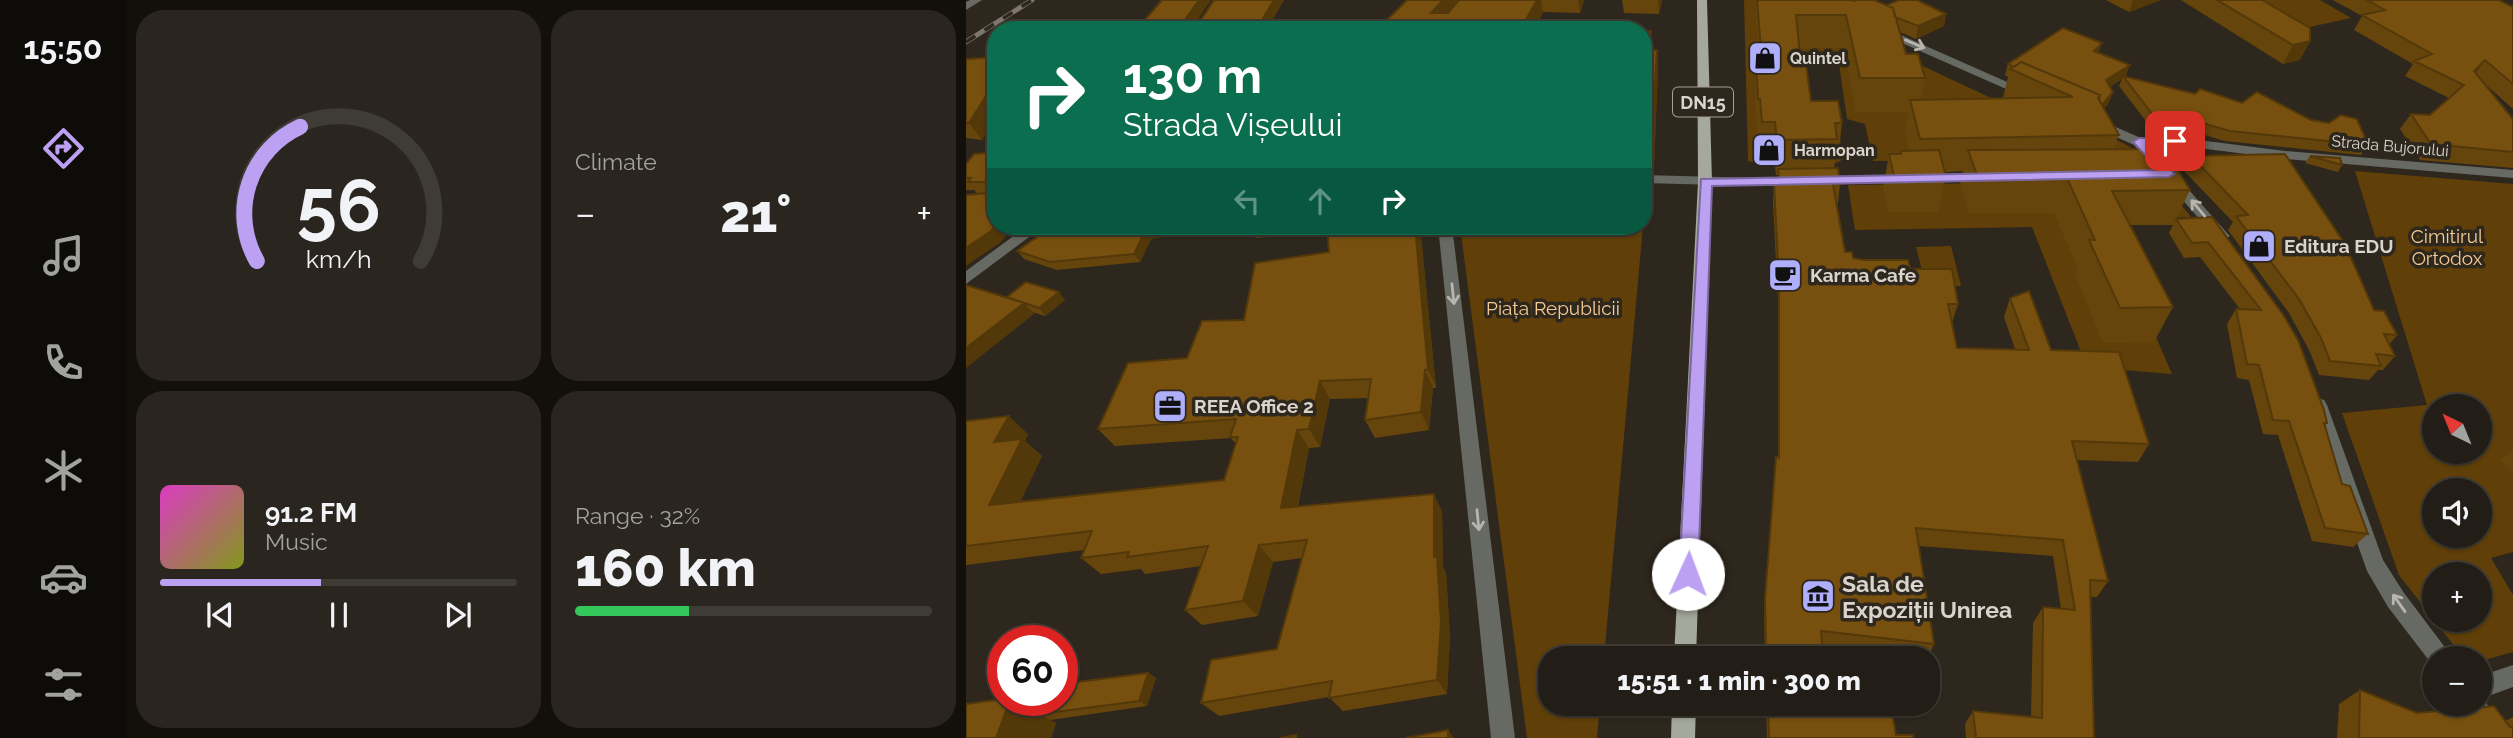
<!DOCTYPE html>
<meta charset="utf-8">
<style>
body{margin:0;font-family:Raleway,sans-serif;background:#2a261f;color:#f1f3f6;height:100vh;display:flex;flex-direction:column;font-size:26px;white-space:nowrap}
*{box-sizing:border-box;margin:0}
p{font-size:23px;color:#a2a2a1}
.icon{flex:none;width:38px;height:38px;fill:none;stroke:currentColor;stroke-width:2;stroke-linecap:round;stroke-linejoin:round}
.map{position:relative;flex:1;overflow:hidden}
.side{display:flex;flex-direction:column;gap:10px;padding:10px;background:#13100c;width:840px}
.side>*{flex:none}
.guide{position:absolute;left:21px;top:21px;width:665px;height:214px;border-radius:28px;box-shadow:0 2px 5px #0004,0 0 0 2px #3f3b35;background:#0b6e4f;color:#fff;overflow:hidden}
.needle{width:46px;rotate:317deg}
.fabs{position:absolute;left:1456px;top:394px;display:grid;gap:14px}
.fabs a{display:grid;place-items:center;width:70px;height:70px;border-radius:50%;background:#221d16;box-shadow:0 2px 5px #0004,0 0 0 2px #3f3b35;font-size:35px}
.speed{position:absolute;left:21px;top:625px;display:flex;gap:14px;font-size:35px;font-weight:700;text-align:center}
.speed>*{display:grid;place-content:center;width:91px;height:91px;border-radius:50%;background:#221d16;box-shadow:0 2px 5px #0004,0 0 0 2px #3f3b35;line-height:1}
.speed .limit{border:10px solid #d22;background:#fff;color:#111}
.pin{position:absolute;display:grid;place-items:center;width:60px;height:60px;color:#fff;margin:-30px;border-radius:14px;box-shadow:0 4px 10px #0006}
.me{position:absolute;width:77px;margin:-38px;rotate:2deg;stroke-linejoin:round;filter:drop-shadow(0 0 5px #0008)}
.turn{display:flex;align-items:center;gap:24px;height:147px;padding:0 21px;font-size:32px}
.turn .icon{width:91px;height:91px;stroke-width:2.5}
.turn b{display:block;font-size:49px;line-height:60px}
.lanes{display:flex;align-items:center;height:66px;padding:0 21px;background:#0003;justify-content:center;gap:35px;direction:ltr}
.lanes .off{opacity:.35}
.big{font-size:52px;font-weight:800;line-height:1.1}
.side .widget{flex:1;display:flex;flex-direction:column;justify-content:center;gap:10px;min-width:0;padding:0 24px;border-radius:28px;background:#2a261f}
.side .dial{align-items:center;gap:0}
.dial svg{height:182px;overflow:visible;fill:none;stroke:#3f3b35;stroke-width:7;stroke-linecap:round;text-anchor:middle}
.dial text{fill:#f1f3f6;stroke:none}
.song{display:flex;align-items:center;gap:21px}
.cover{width:84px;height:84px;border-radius:10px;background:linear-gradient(135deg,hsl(310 70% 55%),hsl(70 70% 35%))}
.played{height:7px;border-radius:4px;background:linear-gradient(90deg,#bca0f2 45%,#3f3b35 45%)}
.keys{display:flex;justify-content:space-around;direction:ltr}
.heat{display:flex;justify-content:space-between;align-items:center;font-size:38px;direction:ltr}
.charge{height:10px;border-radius:5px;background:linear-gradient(90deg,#34c759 32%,#3f3b35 0)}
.side .tiles{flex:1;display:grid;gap:10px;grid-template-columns:repeat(2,1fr)}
.trip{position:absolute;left:572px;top:646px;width:402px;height:70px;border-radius:28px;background:#221d16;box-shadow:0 2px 5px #0004,0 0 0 2px #3f3b35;font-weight:800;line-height:70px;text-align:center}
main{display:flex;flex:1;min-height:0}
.tabs{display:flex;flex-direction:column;width:126px;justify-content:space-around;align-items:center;background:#0e0c09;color:#a2a2a1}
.tabs .icon{width:49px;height:49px}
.tabs .active{color:#bca0f2}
.tabs b{font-size:32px;color:#f1f3f6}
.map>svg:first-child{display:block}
.green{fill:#603f08;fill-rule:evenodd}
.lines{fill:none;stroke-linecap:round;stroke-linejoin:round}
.minor{fill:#676963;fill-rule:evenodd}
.major{fill:#a5a99d;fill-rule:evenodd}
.rail-casing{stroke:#7d776e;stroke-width:5}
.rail{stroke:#2e271d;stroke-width:3.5;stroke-dasharray:11;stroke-linecap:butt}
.wall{fill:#66450d}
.shaded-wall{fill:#53380a}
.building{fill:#77500f;stroke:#53380a;stroke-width:2}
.oneway{stroke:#b8b4ae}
.route{fill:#bca0f2;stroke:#7a689d;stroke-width:2}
.labels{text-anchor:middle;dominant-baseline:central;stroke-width:7;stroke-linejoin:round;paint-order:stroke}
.far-poi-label{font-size:16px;font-weight:bold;fill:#dad4ce;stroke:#2e271d;text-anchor:start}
.far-street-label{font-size:16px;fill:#dad4ce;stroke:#2e271d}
.shield{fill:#2e271d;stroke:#a6a099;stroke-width:2}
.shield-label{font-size:18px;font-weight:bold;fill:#dad4ce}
.park-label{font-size:19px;fill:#f4ca92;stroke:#2e271d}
.poi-label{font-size:19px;font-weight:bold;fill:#dad4ce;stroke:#2e271d;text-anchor:start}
.near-poi-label{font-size:23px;font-weight:bold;fill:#dad4ce;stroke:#2e271d;text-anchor:start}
</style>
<main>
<nav class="tabs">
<b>15:50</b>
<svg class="icon active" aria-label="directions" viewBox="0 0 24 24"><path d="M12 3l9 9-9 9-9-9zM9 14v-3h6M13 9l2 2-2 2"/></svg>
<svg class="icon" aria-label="music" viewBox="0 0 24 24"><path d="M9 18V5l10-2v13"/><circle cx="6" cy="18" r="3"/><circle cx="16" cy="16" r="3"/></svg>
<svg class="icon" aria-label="phone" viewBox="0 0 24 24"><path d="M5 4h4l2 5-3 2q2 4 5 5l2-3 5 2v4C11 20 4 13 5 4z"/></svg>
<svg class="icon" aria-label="climate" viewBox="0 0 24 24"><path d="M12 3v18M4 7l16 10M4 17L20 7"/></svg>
<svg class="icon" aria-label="car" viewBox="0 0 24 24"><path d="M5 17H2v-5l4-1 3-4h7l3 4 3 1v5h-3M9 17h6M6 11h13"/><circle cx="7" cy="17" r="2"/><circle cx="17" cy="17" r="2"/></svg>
<svg class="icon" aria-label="filters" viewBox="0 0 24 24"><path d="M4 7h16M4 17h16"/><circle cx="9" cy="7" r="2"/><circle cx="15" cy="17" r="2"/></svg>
</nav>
<section class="side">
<div class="tiles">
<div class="widget dial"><svg viewBox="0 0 100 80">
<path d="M14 69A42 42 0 1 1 86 69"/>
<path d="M14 69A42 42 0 0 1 33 10" stroke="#bca0f2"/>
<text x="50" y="56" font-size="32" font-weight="700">56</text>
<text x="50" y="72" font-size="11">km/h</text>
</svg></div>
<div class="widget"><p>Climate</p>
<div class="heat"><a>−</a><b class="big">21°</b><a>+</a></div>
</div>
<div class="widget">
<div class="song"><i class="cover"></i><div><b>91.2 FM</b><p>Music</p></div></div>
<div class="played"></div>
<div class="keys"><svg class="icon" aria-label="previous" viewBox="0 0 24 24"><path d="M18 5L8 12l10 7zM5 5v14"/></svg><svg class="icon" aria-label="pause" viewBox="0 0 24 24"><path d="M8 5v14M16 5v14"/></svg><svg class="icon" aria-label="next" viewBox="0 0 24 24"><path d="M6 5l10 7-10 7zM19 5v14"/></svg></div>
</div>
<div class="widget"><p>Range · 32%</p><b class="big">160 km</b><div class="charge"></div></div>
</div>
</section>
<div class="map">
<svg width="1547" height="738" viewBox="0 0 1547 738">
<rect width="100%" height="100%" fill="#2e271d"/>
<!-- green -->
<path class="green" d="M778 0H839L918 48 1053 111 1130 129 1168 149 1170 154 1164 159 907 161 899 124 881 119 873 64H838L847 131 873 134 878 159 870 163 799 164 782 161Z
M1293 0H1354L1385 18 1339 28Z
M1389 171 1547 184V552L1525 558 1547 595V652L1515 661 1493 652 1433 575 1376 413 1461 405ZM1468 406H1514V452H1468ZM1468 490H1514V536H1468ZM1468 574H1514V620H1468Z
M1180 181 1201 187 1225 217 1188 218 1142 226 1206 374 1121 367 1066 227 889 230 882 185Z
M494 226H677L638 658H584V704H634L631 738H561Z
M985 246 995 286H960L950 247Z"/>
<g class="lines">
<!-- minor -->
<path class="minor" d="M4 0H16L0 10V2Z
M911 28H919L1066 93 1056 96 911 32Z
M1131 119 1175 138 1209 137 1319 151 1547 170V178L1319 159 1209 145 1184 146 1261 233 1264 236 1256 241 1251 239 1168 145 1126 126 1124 123Z
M1017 173 1024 177 1022 180 790 186 677 183V175L790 178Z
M61 226H78L0 284V271Z
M472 226H486L549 738H525Z
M1352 398 1358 400 1361 405 1417 560 1438 593 1481 650 1484 658H1468V667L1422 607 1401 571 1343 405 1346 400Z
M1547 665V687L1517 698 1543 738H1517L1495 704H1514V676Z"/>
<!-- major -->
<path class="major" d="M731 0H741L746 182 730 658H708L732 182Z
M706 704H730L729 738H705Z"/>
<!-- rail casing -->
<g class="rail-casing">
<path id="rail" d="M0 42 66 0"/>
</g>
<!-- rail -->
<use href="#rail" class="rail"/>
</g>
<!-- wall -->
<path class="wall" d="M441 0H618L614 13 577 12 568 30H404L418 23Z
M656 0H696L693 14 658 13Z
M789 0H887L888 1 980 14 978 26 950 39 934 32 940 54 959 78 955 99 1037 98 1042 77 1039 75 1042 64 1132 53 1160 76 1159 77 1345 120 1402 145 1395 155 1259 141 1197 123 1194 128 1183 125 1153 86 1156 79 1144 87 1147 92 1142 104 1138 109 1153 135 1147 149 1224 190 1210 219 1246 217 1361 423 1359 426 1376 484 1402 534 1387 547 1346 541 1312 435 1297 434 1283 380 1271 378 1261 324 1270 309H1274L1234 257 1218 258 1203 233 1207 225H1165L1207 307 1188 342 1137 343 1109 275 1112 269 1088 213H1003L994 185 997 171 979 172 980 176 972 212H922L917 189 923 154H934L935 151H943L939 132 942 112H890L877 48H833L835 64 845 101 876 123 872 157H870L868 168 874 184 872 203H871L879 252 887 258 944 269 992 304 986 323 991 348 1049 349 1038 317 1044 298 1085 350 1183 444 1172 462 1111 460 1142 581 1131 597H1125L1128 738H1000L999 724 1007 711 1065 717 1067 623 1077 607 1095 609 1087 556 953 546 968 644 962 658 856 647 857 658H799L798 614 799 598 812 458V300L807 203 808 184H812V175H810L808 156H795L794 133H791L789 96 790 62H793Z
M1140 0H1195L1163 12Z
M1215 0H1296L1344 41 1334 60 1317 64Z
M1367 0H1533L1547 7V109L1517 82 1547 119V168L1454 160 1434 129 1445 114 1464 115 1483 98 1439 76 1447 64 1388 30 1396 16Z
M677 32 687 50H691L692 69 688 167H677Z
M30 57V117L16 140 0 138V59Z
M30 152 35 242 22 193H11L8 190H0V164Z
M1225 156 1408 310 1431 335 1423 345 1429 356 1417 370H1412L1403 380 1353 375 1344 352 1323 313 1262 230 1267 222 1218 171Z
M1344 156 1376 165 1372 172 1339 163Z
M143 226H454L470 388H467L463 430 409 438 399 420 403 398 364 399 354 447 343 448 332 507 476 511 477 567 480 573 484 637 481 694 377 711 363 697 253 716 235 703 311 649 336 558 307 562 292 616 236 625 219 610 235 566 179 574 175 569 135 574 115 558 118 550 0 565V421L62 434 59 441 76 456 54 502 258 480 270 444 265 438 149 446 132 429 221 358 278 320 363 252 361 232 290 238 285 230 286 227 207 235 185 239 174 262 91 270 58 259 51 251 142 228Z
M41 297 99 300 79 316 66 312 68 314Z
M1547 449V472L1534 460Z
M182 673 190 678 181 706 84 720 90 723 85 738H0L37 700H49L74 714Z
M1394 690 1451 713 1539 721 1547 717V738H1371L1373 704Z
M800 704H860L861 709 930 735 947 738H801Z"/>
<!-- shaded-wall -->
<path class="shaded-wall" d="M233 0H245L225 30 218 21Z
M308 0H318L301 30H290Z
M477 0H498L472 30 465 13Z
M571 0H575L577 12 568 30H554Z
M612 0H618L614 13Z
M692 0H696L693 14Z
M1167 0H1195L1163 12Z
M980 14 978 26 950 39 952 26Z
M685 31 687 50H682Z
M1344 41 1334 60 1317 64 1327 45Z
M1136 43 1132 54 1128 51Z
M691 50 692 69 688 167 686 147Z
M1519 60 1509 75 1508 71Z
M1164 65 1160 76 1158 78 1157 76 1156 79 1136 92 1140 80Z
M30 80V117L16 140 3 123Z
M1147 92 1142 104 1132 117 1136 105Z
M30 224V226H47L35 242 0 266V248Z
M449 226H454L470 388 462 369Z
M202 227 207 235 185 239 174 262 168 254 179 231Z
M93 292 99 300 79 316 73 308Z
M58 303 68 314 0 368V348Z
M459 370 467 388 463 430 455 412Z
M354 381 364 399 354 447 343 429Z
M43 416 62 434 59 441 76 456 44 522 23 505 28 442Z
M331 430 343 448 328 525 315 508Z
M468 494 476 511 477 567 480 573 484 637 481 694 471 680 468 557Z
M293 545 307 562 292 616 277 601Z
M182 673 190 678 181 706 173 701Z
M44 700H49L90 723 85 738H30Z
M482 730 488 738H482Z"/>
<!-- building -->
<path class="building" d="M196 0H233L218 21H234L248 0H308L290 30H170Z
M441 0H477L465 13H482L493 0H571L554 30H404L414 22 418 23Z
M791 0H887L888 1 891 0H908L927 8 940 54H952L959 78H894L880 15H830L835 64H840L845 101H872L876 123H869L871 139 811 140 809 122H796L794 99H792L790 62H796Z
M933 0H951L980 14 952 26 929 17 927 8 921 5Z
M1251 0H1296L1344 28V41L1327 45Z
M1401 0H1533L1547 7V84L1519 60 1508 71 1547 119V152L1465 144 1445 114 1464 115 1498 85 1448 61 1466 54 1396 15 1419 10Z
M1097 28 1136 43 1128 51 1164 65 1140 80 1147 92 1136 105 1133 100 1134 95 1055 62 1048 67 1042 64Z
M685 31 682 50H691L686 147 677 148V32Z
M30 57V80L3 123H0V59Z
M1055 62 1134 95 1132 98 1153 135 954 139 944 100 1107 97 1044 69Z
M1157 76 1229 94 1234 89 1276 103 1291 92 1345 120 1363 123 1375 115 1391 119 1402 145 1264 131 1201 113 1198 118 1187 115Z
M1200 149 1224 190 1146 191 1207 307 1154 308 1123 240H1129L1101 178H1012L1002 150Z
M973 150 980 176H928L923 154H935V151Z
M30 152V224L25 231 0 248V195L22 193 23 182H2L5 178H0V164L8 154Z
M1319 154 1379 244 1408 310 1418 311 1431 335 1418 334 1429 356 1410 354 1415 366 1364 361 1355 338 1333 299 1270 216 1282 215 1225 156Z
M1344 156 1374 158 1376 165Z
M872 168 874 184H867L879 252H886L887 258 898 260H942L944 269H986L992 304H982L991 348 1063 350 1044 298 1063 291 1085 350 1153 352 1183 444 1106 441 1142 581 1124 580 1128 738H1010L1007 711 1076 718 1077 607 1109 610 1097 540 950 528 968 644 855 631 857 658H800L799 598 810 457 813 458V281L808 184 814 185 812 169Z
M1246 217 1318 316 1332 340 1358 410 1361 423H1358L1376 484 1384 486 1402 534 1359 528 1323 421 1307 420 1293 365 1281 364 1270 309 1295 310 1242 242 1226 243 1210 219Z
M87 226H134L142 228 143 226H210L179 231 168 254 84 262 51 251Z
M287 226H329L285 230Z
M361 226H449L462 369 459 370 455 412 399 420 405 379 354 381 343 429 331 430 315 508 468 494V557H471L475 622 471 680 363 698 366 681 235 703 245 660 311 649 341 540 293 545 277 601 219 610 242 546 161 557 163 552 115 558 126 531 0 546V421L43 416 28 442 56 439 23 505 258 480 272 437H264L270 419 132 429 162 363 221 358 236 321 278 320 289 263 363 252Z
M60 282 93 292 73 308 41 297Z
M0 285 58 303 0 348Z
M182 673 173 701 74 714 79 700H96V684Z
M1394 690 1451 713 1528 706 1544 727H1547V738H1393Z
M37 699V700H44L30 738H0V704Z
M802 704H860L861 709 925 707 930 735H947V738H803Z
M482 730V738H440Z
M330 735V738H314Z"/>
<!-- one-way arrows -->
<defs><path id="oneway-shaft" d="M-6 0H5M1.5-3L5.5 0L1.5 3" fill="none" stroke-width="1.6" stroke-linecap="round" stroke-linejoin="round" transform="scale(1.75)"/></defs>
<g class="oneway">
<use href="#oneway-shaft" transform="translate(949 44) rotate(23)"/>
<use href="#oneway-shaft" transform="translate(1232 208) rotate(-130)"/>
<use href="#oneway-shaft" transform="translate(487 294) rotate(84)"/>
<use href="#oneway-shaft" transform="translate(512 520) rotate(84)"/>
<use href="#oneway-shaft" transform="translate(1433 603) rotate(-125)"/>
</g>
<!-- route -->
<path class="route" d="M1214 138V143L1183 145 1209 174 1203 177 746 186 732 574 729 580 722 583 715 580 713 574 735 179 1193 170 1167 142 1173 138Z"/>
<!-- icons -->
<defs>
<g id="shop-square" transform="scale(1.75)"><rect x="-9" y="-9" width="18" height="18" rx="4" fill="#aeaefa" stroke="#2e271d"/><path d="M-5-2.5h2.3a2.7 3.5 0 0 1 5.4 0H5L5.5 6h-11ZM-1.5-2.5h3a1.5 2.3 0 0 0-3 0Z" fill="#111"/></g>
<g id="cafe-square" transform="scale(1.75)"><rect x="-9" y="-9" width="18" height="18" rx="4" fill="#aeaefa" stroke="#2e271d"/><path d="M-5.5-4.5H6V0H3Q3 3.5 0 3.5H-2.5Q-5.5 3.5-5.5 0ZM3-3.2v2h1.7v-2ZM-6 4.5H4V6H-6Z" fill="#111"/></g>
<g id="office-square" transform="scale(1.75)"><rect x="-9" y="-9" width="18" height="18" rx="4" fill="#aeaefa" stroke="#2e271d"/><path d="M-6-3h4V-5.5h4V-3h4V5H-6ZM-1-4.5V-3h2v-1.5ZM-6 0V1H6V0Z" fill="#111"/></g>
<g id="museum-square" transform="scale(1.75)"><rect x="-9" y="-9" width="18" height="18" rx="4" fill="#aeaefa" stroke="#2e271d"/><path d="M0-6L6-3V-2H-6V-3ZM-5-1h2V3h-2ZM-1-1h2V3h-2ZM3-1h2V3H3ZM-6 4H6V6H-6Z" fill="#111"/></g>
</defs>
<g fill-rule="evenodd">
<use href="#shop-square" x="799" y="58"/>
<use href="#shop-square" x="803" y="150"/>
<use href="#shop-square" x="1293" y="246"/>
<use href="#cafe-square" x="819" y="275"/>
<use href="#office-square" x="204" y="406"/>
<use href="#museum-square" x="852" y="596"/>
</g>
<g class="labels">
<!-- far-poi labels -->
<g class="far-poi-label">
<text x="824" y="58">Quintel</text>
<text x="828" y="150">Harmopan</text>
</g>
<!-- far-street labels -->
<g class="far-street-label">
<text transform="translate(1424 146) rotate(5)">Strada Bujorului</text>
</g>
<!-- shield labels -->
<rect class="shield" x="707" y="87.5" width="60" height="29" rx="5"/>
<g class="shield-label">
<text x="737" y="102">DN15</text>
</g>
<!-- park labels -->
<g class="park-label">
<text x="1481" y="236">Cimitirul<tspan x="1481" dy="22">Ortodox</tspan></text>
<text x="587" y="308">Piața Republicii</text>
</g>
<!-- poi labels -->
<g class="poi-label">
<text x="1318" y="246">Editura EDU</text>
<text x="844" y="275">Karma Cafe</text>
<text x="228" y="406">REEA Office 2</text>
</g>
<!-- near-poi labels -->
<g class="near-poi-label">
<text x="876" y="583">Sala de<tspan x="876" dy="26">Expoziții Unirea</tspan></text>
</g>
</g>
</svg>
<div class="fabs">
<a><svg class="needle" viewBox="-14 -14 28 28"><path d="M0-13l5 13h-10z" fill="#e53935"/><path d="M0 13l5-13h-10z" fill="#a2a2a1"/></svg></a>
<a><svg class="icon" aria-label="sound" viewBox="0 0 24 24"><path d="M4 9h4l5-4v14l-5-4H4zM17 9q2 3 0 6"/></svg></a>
<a>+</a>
<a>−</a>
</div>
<div class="speed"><div class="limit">60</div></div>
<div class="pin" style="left:1209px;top:141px;background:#d93025"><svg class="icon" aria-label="arrive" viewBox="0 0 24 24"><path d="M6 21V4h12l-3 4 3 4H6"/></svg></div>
<svg class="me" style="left:722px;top:574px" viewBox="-20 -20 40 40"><circle r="19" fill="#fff"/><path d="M0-13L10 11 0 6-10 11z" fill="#bca0f2"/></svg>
<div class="trip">15:51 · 1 min · 300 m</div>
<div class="guide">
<div class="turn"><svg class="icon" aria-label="right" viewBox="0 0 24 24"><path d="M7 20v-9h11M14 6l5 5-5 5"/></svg><div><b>130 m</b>Strada Vișeului</div></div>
<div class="lanes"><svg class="icon off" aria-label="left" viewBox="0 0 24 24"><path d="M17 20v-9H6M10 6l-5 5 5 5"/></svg><svg class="icon off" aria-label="ahead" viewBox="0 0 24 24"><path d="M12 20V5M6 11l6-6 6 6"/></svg><svg class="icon" aria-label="right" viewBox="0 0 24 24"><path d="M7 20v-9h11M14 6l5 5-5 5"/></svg></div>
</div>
</div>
</main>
